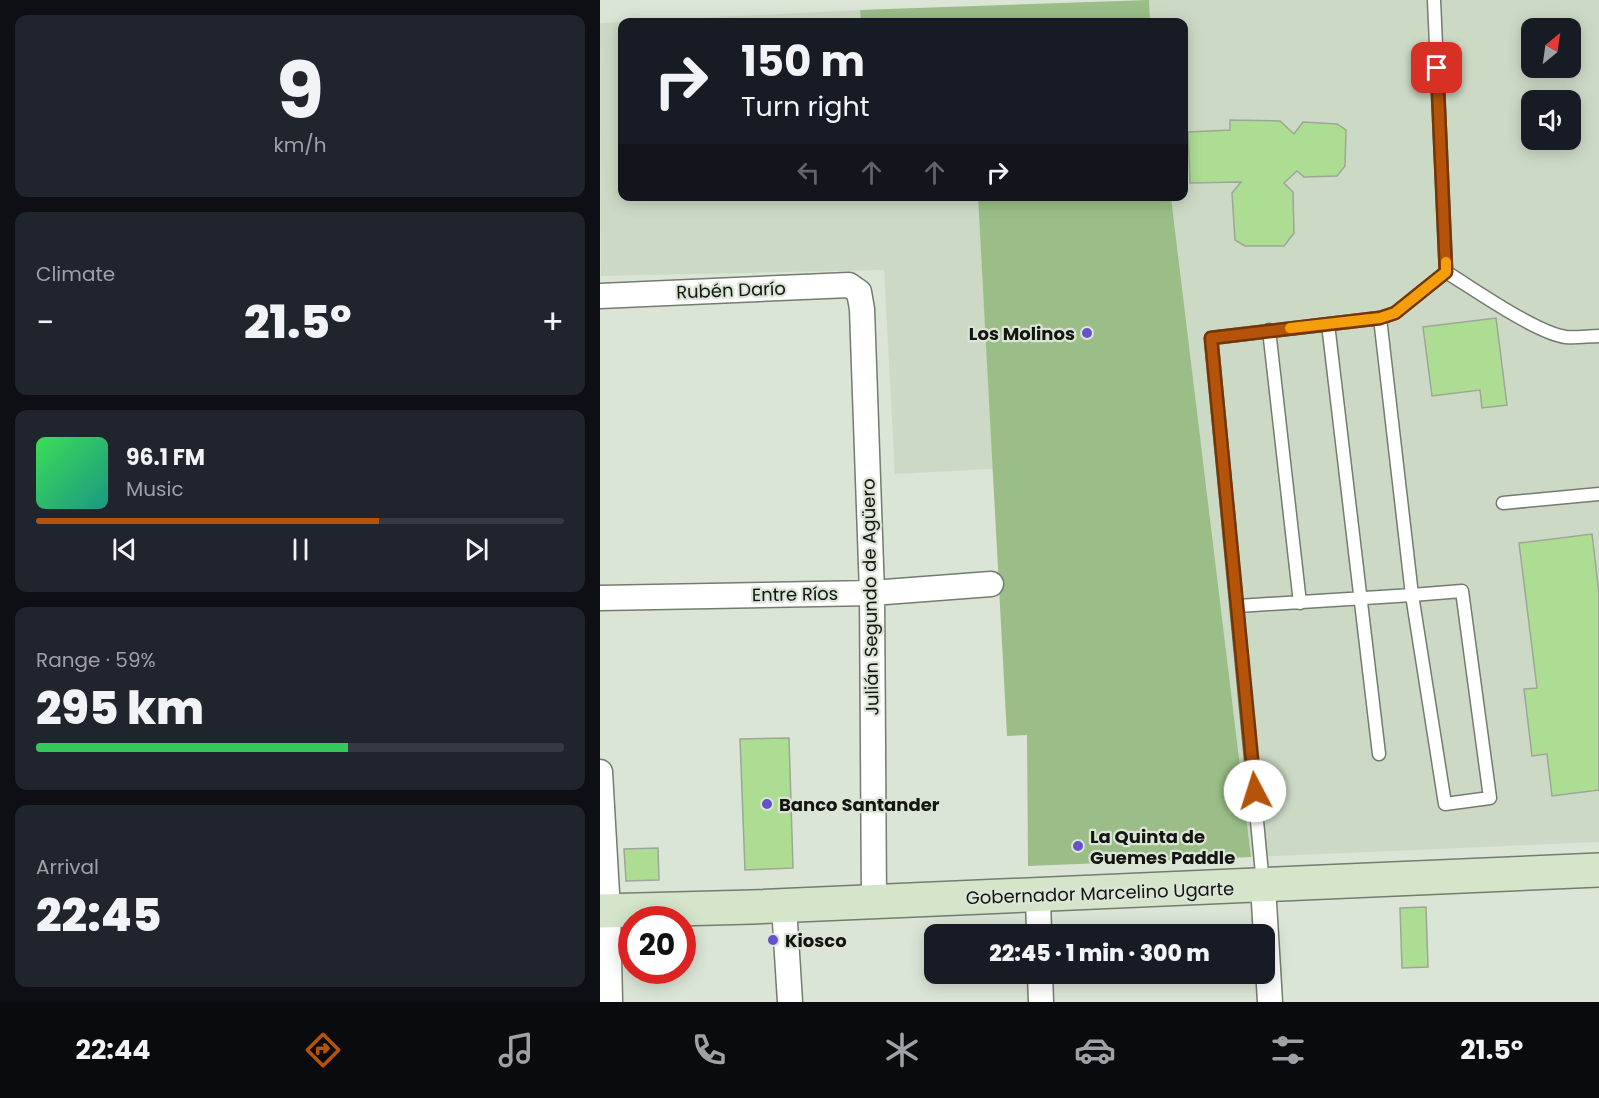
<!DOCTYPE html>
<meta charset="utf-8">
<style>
body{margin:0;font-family:Poppins,sans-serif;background:#20242c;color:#f1f3f6;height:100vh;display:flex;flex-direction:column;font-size:22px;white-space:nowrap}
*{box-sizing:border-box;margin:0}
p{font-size:20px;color:#9ea1a6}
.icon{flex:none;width:33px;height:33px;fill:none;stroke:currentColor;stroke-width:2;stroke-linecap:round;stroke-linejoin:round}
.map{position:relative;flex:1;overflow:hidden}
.drawer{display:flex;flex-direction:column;gap:15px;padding:15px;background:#0d0f14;width:600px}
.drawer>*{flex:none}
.banner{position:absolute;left:18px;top:18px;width:570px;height:183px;border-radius:12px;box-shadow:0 3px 15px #0003;background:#171b24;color:#f1f3f6;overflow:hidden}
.needle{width:39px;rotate:29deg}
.buttons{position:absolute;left:921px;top:18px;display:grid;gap:12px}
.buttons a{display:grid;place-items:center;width:60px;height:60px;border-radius:12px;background:#171b24;box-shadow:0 3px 15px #0003;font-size:30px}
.speed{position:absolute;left:18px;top:906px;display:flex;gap:12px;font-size:30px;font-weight:700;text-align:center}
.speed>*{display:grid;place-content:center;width:78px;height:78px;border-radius:50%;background:#171b24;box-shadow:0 3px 15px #0003;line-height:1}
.speed .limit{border:9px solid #d22;background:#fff;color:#111}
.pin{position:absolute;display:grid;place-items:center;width:51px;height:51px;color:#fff;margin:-26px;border-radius:12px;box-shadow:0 3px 9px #0006}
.me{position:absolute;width:66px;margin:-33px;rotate:355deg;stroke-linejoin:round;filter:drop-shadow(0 0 4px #0008)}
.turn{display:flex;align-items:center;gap:21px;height:126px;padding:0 24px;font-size:27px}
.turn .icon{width:78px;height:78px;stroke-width:2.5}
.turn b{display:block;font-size:42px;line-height:51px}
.lanes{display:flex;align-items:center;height:57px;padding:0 24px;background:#0003;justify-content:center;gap:30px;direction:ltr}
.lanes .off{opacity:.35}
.big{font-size:45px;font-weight:800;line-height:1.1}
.drawer .card{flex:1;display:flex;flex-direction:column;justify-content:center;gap:9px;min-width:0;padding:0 21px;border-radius:12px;background:#20242c}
.drawer .dial{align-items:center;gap:0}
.dial b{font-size:78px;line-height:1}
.song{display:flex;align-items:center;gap:18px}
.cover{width:72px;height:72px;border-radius:9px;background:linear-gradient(135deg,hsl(130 70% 55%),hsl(170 70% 35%))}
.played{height:6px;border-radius:3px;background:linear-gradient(90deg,#b45309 65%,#363941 65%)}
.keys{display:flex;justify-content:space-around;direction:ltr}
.heat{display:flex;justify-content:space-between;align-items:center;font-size:33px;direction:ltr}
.charge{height:9px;border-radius:4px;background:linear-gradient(90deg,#34c759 59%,#363941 0)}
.trip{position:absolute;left:324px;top:924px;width:351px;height:60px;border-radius:12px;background:#171b24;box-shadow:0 3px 15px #0003;font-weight:800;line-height:60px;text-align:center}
.dock{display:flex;height:96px;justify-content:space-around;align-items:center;background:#090b0e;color:#9ea1a6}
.dock .icon{width:42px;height:42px}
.dock .selected{color:#b45309}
.dock b{font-size:27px;color:#f1f3f6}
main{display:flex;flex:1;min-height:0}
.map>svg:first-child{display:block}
.built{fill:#ccdac5;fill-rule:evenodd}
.green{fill:#9bbe88}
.building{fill:#addd93;stroke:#9da698;stroke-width:1.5}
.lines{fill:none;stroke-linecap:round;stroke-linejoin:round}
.lane-casing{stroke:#737c6e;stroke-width:15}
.street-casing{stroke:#737c6e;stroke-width:27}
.secondary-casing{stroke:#737c6e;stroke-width:36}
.lane{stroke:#fff;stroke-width:12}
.street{stroke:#fff;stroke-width:24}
.secondary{stroke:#d4e5ca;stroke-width:33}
.route-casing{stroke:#753606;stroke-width:15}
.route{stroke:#b45309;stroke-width:10}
.slow{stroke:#f59e0b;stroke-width:10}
.poi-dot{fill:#6453cc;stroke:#dbe5d6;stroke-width:2}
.labels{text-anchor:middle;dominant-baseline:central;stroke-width:4.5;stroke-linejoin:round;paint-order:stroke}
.street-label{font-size:18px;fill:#121510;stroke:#dbe5d6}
.poi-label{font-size:18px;font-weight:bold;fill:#121510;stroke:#dbe5d6;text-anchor:start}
</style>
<main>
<section class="drawer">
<div class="card dial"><b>9</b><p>km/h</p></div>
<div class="card"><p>Climate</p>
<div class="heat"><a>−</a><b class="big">21.5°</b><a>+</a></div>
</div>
<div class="card">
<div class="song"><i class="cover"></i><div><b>96.1 FM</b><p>Music</p></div></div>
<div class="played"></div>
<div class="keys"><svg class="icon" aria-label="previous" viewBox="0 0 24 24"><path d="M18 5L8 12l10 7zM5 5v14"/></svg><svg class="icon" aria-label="pause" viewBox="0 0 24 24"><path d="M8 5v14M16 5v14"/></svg><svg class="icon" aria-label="next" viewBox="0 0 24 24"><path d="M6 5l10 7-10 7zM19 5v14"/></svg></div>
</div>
<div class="card"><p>Range · 59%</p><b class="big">295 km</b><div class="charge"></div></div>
<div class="card"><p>Arrival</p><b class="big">22:45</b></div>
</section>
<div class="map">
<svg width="999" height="1002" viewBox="0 0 999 1002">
<rect width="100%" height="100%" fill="#dbe5d6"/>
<!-- built -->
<path class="built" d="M549 0H999V842L651 857 571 197 584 196V22H550ZM932 28H970V68H932ZM932 100H970V140H932Z
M260 10 261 22H22V196L378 197 393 469 295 474 284 270 1 276 0 23Z"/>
<!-- green -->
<path class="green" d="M549 0 550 22H261L260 10Z
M378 197H571L651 857 428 866 427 735 407 736Z"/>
<!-- building -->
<path class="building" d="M630 120 680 121 694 134 703 122 737 124 746 130 745 166 737 176 704 177 697 171 684 183 693 192 694 233 684 246H645L635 240 632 193 641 182 590 183 588 132 630 130Z
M896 318 907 405 882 408 880 390 832 396 823 327Z
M992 534 999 593V790L952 796 947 754 932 756 924 689 937 688 919 543Z
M189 738 193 868 145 870 140 739Z
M58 848 59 880 26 881 24 849Z
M826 907 828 967 802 968 800 908Z"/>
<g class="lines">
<!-- lane casing -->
<g class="lane-casing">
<path id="lane" d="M846 272C874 289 936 333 966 337 977 338 988 336 999 336
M780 318 795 313 846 272 834 0
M728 324 779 754
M669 330 700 603
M903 503 999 494
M862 591 890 798 845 804 812 595Z
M638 606 812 595 780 318 611 338 663 884"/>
</g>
<!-- street casing -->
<g class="street-casing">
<path id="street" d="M0 296 249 285 259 292 262 309 272 593 274 902
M0 598 272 593 391 584
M0 772 8 911 10 1002
M663 886 670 1002
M438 896 439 934
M184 906 190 1002
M440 974 441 1002"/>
</g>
<!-- secondary casing -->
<g class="secondary-casing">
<path id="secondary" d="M0 911 152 907 999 870"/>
</g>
<!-- lane -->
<use href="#lane" class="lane"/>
<!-- street -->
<use href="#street" class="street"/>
<!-- secondary -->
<use href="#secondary" class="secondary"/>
</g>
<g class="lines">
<!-- route casing -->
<g class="route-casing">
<path id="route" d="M655 791 611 338 780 318 795 313 846 272 837 68"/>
</g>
<!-- route -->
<use href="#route" class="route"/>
<!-- slow -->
<path class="slow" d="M690 328 780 318 795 313 846 272V262"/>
</g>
<!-- markers -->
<g class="poi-dot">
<circle cx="487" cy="333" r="6"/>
<circle cx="167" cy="804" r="6"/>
<circle cx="478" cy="846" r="6"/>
<circle cx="173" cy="940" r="6"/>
</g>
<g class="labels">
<!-- street labels -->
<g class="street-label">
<text transform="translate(131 290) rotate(-2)">Rubén Darío</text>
<text transform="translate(195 594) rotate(-1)">Entre Ríos</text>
<text transform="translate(270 597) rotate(-91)">Julián Segundo de Agüero</text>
<text transform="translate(500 893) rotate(-2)">Gobernador Marcelino Ugarte</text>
</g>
<!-- poi labels -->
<g class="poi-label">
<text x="475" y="333" text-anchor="end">Los Molinos</text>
<text x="179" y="804">Banco Santander</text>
<text x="490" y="836">La Quinta de<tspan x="490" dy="21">Guemes Paddle</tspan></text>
<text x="185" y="940">Kiosco</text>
</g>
</g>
</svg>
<div class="buttons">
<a><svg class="needle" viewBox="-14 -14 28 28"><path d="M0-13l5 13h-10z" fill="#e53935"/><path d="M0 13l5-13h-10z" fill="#9ea1a6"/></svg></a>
<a><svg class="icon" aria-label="sound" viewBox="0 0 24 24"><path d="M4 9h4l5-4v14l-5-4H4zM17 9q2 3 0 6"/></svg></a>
</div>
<div class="speed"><div class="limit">20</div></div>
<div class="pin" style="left:837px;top:68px;background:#d93025"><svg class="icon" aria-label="arrive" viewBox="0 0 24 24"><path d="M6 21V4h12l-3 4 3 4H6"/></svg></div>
<svg class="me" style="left:655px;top:791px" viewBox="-20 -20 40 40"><circle r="19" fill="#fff"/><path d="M0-13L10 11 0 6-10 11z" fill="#b45309"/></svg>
<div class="trip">22:45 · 1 min · 300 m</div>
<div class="banner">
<div class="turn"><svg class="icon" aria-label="right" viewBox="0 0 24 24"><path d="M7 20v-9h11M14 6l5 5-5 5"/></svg><div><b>150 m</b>Turn right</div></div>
<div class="lanes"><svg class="icon off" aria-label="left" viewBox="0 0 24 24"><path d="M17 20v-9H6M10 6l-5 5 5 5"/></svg><svg class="icon off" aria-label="ahead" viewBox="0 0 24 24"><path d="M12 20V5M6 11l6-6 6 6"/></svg><svg class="icon off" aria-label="ahead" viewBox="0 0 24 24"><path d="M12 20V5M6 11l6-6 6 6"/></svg><svg class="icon" aria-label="right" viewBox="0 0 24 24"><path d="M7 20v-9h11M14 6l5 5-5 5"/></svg></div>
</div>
</div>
</main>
<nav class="dock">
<b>22:44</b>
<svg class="icon selected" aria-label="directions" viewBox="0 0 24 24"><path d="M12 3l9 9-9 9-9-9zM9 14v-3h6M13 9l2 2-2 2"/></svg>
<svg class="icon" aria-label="music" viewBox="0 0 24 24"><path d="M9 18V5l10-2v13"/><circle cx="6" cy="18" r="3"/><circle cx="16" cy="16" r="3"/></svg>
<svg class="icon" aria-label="phone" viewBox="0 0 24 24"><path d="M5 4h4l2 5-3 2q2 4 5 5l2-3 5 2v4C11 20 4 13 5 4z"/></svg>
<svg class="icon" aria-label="climate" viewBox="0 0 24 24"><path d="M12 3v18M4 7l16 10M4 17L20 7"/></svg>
<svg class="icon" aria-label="car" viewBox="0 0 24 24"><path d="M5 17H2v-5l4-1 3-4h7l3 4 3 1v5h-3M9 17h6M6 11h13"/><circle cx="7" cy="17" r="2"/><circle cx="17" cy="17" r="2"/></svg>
<svg class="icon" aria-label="filters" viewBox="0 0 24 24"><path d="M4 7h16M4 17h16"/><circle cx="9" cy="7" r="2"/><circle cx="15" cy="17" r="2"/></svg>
<b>21.5°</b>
</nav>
